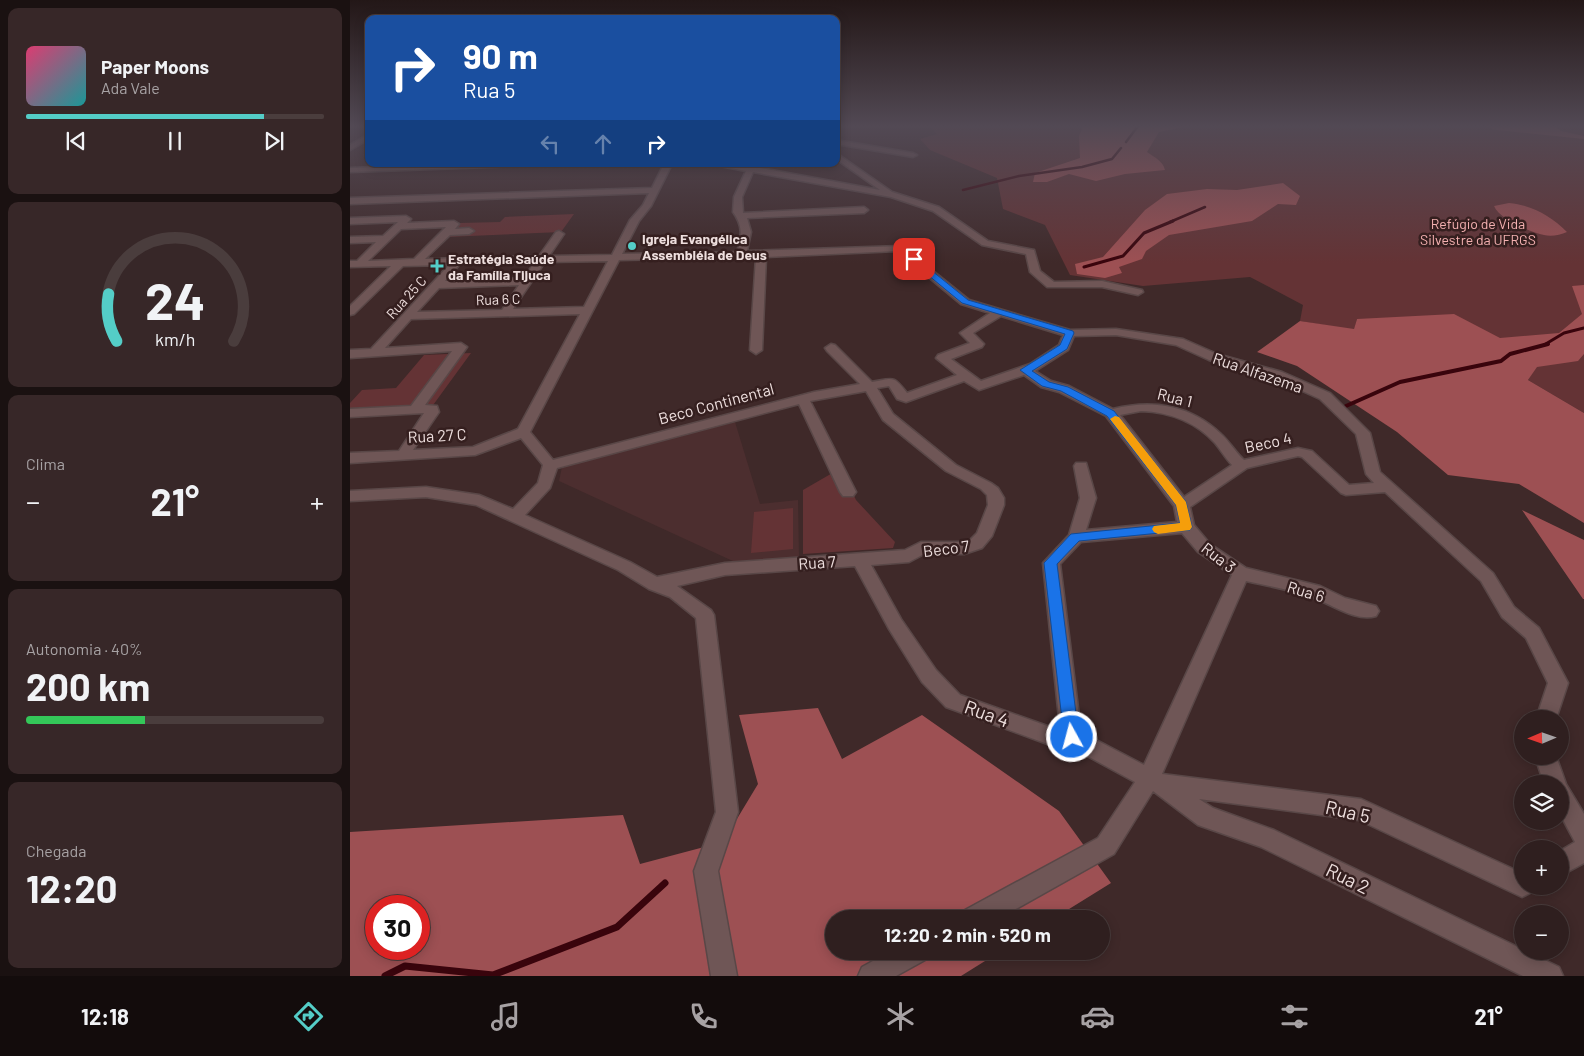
<!DOCTYPE html>
<html lang="pt">
<meta charset="utf-8">
<style>
body{margin:0;font-family:Barlow,sans-serif;background:#372728;color:#f1f3f6;height:100vh;display:flex;flex-direction:column;font-size:19px;white-space:nowrap}
*{box-sizing:border-box;margin:0}
p{font-size:16px;color:#a7a2a4}
.icon{flex:none;width:28px;height:28px;fill:none;stroke:currentColor;stroke-width:2;stroke-linecap:round;stroke-linejoin:round}
.map{position:relative;flex:1;overflow:hidden}
.side{display:flex;flex-direction:column;gap:8px;padding:8px;background:#1a1111;width:350px}
.side>*{flex:none}
.guide{position:absolute;left:15px;top:15px;width:475px;height:152px;border-radius:10px;box-shadow:0 2px 12px #0003,0 0 0 1px #4a3d3d;background:#1a4fa0;color:#fff;overflow:hidden}
.needle{width:32px;rotate:268deg}
.fabs{position:absolute;left:1164px;top:710px;display:grid;gap:10px}
.fabs a{display:grid;place-items:center;width:55px;height:55px;border-radius:50%;background:#2f1f1f;box-shadow:0 2px 12px #0003,0 0 0 1px #4a3d3d;font-size:25px}
.speed{position:absolute;left:15px;top:895px;display:flex;gap:10px;font-size:25px;font-weight:700;text-align:center}
.speed>*{display:grid;place-content:center;width:65px;height:65px;border-radius:50%;background:#2f1f1f;box-shadow:0 2px 12px #0003,0 0 0 1px #4a3d3d;line-height:1}
.speed .limit{border:8px solid #d22;background:#fff;color:#111}
.pin{position:absolute;display:grid;place-items:center;width:42px;height:42px;color:#fff;margin:-21px;border-radius:10px;box-shadow:0 2px 8px #0006}
.me{position:absolute;width:55px;margin:-28px;rotate:353deg;stroke-linejoin:round;filter:drop-shadow(0 0 4px #0008)}
.turn{display:flex;align-items:center;gap:18px;height:105px;padding:0 15px;font-size:22px}
.turn .icon{width:65px;height:65px;stroke-width:2.5}
.turn b{display:block;font-size:35px;line-height:42px}
.lanes{display:flex;align-items:center;height:48px;padding:0 15px;background:#0003;justify-content:center;gap:25px;direction:ltr}
.lanes .off{opacity:.35}
.big{font-size:38px;font-weight:700;line-height:1.1}
.side .tile{flex:1;display:flex;flex-direction:column;justify-content:center;gap:8px;min-width:0;padding:0 18px;border-radius:10px;background:#372728}
.side .dial{align-items:center;gap:0}
.dial svg{height:130px;overflow:visible;fill:none;stroke:#4a3d3d;stroke-width:7;stroke-linecap:round;text-anchor:middle}
.dial text{fill:#f1f3f6;stroke:none}
.song{display:flex;align-items:center;gap:15px}
.cover{width:60px;height:60px;border-radius:8px;background:linear-gradient(135deg,hsl(340 70% 55%),hsl(180 70% 35%))}
.played{height:5px;border-radius:2px;background:linear-gradient(90deg,#54cdc7 80%,#4a3d3d 80%)}
.keys{display:flex;justify-content:space-around;direction:ltr}
.heat{display:flex;justify-content:space-between;align-items:center;font-size:28px;direction:ltr}
.charge{height:8px;border-radius:4px;background:linear-gradient(90deg,#34c759 40%,#4a3d3d 0)}
.trip{position:absolute;left:475px;top:910px;width:285px;height:50px;border-radius:25px;background:#2f1f1f;box-shadow:0 2px 12px #0003,0 0 0 1px #4a3d3d;font-weight:700;line-height:50px;text-align:center}
.dock{display:flex;height:80px;justify-content:space-around;align-items:center;background:#130c0c;color:#a7a2a4}
.dock .icon{width:35px;height:35px}
.dock .selected{color:#54cdc7}
.dock b{font-size:22px;color:#f1f3f6}
main{display:flex;flex:1;min-height:0}
.map>svg:first-child{display:block}
.built{fill:#4c2e2f}
.green{fill:#643335}
.forest{fill:#9d5053;fill-rule:evenodd}
.lines{fill:none;stroke-linecap:round;stroke-linejoin:round}
.stream-far3{stroke:#39040c;stroke-width:2.5}
.stream-far2{stroke:#39040c;stroke-width:3}
.stream-far1{stroke:#39040c;stroke-width:4}
.stream{stroke:#39040c;stroke-width:7}
.minor-casing{stroke:#594747;stroke-width:3}
.minor{fill:#6f5656;fill-rule:evenodd}
.route{fill:#1a73e8;stroke:#114b97}
.slow{fill:#f59e0b}
.poi-dot{fill:#54cdc7;stroke:#351f1f;stroke-width:2}
.labels{text-anchor:middle;dominant-baseline:central;stroke-width:5;stroke-linejoin:round;paint-order:stroke}
.far-park-label{font-size:14px;fill:#f4b1b1;stroke:#351f1f}
.far-poi-label{font-size:14px;font-weight:bold;fill:#eedfde;stroke:#351f1f;text-anchor:start}
.far-street-label{font-size:14px;fill:#eedfde;stroke:#351f1f}
.street-label{font-size:16px;fill:#eedfde;stroke:#351f1f}
.near-street-label{font-size:19px;fill:#eedfde;stroke:#351f1f}
</style>
<main>
<section class="side">
<div class="tile">
<div class="song"><i class="cover"></i><div><b>Paper Moons</b><p>Ada Vale</p></div></div>
<div class="played"></div>
<div class="keys"><svg class="icon" aria-label="previous" viewBox="0 0 24 24"><path d="M18 5L8 12l10 7zM5 5v14"/></svg><svg class="icon" aria-label="pause" viewBox="0 0 24 24"><path d="M8 5v14M16 5v14"/></svg><svg class="icon" aria-label="next" viewBox="0 0 24 24"><path d="M6 5l10 7-10 7zM19 5v14"/></svg></div>
</div>
<div class="tile dial"><svg viewBox="0 0 100 80">
<path d="M14 69A42 42 0 1 1 86 69"/>
<path d="M14 69A42 42 0 0 1 9 40" stroke="#54cdc7"/>
<text x="50" y="56" font-size="32" font-weight="700">24</text>
<text x="50" y="72" font-size="11">km/h</text>
</svg></div>
<div class="tile"><p>Clima</p>
<div class="heat"><a>−</a><b class="big">21°</b><a>+</a></div>
</div>
<div class="tile"><p>Autonomia · 40%</p><b class="big">200 km</b><div class="charge"></div></div>
<div class="tile"><p>Chegada</p><b class="big">12:20</b></div>
</section>
<div class="map">
<svg width="1234" height="976" viewBox="0 0 1234 976">
<rect width="100%" height="100%" fill="#3f2929"/>
<!-- built -->
<path class="built" d="M385 422 410 504 448 500 449 558 385 562 209 481 212 467Z"/>
<!-- green -->
<path class="green" d="M579 126H1234V413L1178 380 1186 367 1007 319 1004 330 950 321 953 305 900 277 793 286 720 275 695 225 653 209 647 178 580 150 570 139 587 134Z
M224 214 211 232 97 237 109 223 150 222 155 217Z
M121 353 78 412 0 416V403L12 390 46 388 74 355Z
M491 468 506 500 545 542 543 548 453 554V490Z
M443 508V549L401 553 404 512Z"/>
<!-- forest -->
<path class="forest" d="M733 126H840L809 132 797 152C804 157 813 161 815 170L775 174 746 181 719 174 697 182H683L685 173 730 158 729 136Z
M1135 126H1205L1211 131 1234 136V139L1146 130Z
M933 183 950 196 946 205 928 204 902 221 819 235 796 251 792 259 769 267 772 273 755 278 727 274 725 264 753 257 795 210 817 194 857 189 887 190Z
M1159 203C1182 205 1201 216 1217 232 1210 235 1201 237 1194 235 1180 232 1149 219 1144 206Z
M1234 285V354L1228 361 1187 367 1178 380 1234 413V523L1169 484 1098 475 1047 432 947 366 907 352 950 321 1004 329 1007 319 1104 314 1150 338 1209 333 1232 314 1222 286Z
M1172 510 1234 540V599H1233Z
M468 708 492 759 572 715 709 811 761 883 703 919H484V951H651L611 976H0V832L273 815 290 864 373 842 408 784 389 715ZM26 906H69V949H26Z"/>
<g class="lines">
<!-- stream-far3 -->
<path class="stream-far3" d="M776 142 788 126
M613 190 669 176 732 167 762 159 771 148
M820 222 855 207"/>
<!-- stream-far2 -->
<path class="stream-far2" d="M734 267 773 256 794 233 823 221
M1194 345 1214 333 1234 328"/>
<!-- stream-far1 -->
<path class="stream-far1" d="M996 406 1050 382 1151 361 1160 354 1198 344"/>
<!-- stream -->
<path class="stream" d="M35 976 55 966 143 975 267 927 315 883"/>
<!-- minor casing -->
<g class="minor-casing">
<path id="minor" d="M19 134V139L0 150V145Z
M486 140 563 153 567 155 563 157 486 144Z
M486 153 542 192 589 207 638 241 684 250 690 271 704 282 752 281 792 290 793 292 788 295 752 287H697L680 272 676 254 632 245 583 211 541 197 403 172 392 197 393 213 514 207 518 210 514 213 397 218 401 232 397 251 552 246 619 300 720 330 766 329 833 339 867 354 932 372 980 393 1020 433 1030 472 1143 573 1164 607 1189 628 1218 683 1206 719H1186L1198 683 1176 638 1152 617 1131 581 1035 492 996 495 991 493 952 457 948 456 897 468 840 507 844 525 860 544 896 568 970 586 995 598 1026 606 1029 611 1026 616C1006 622 983 605 964 598 942 590 919 586 896 581L812 774 1011 799 1172 873V886H1183L1180 893 1172 897 1009 820 849 799 863 808 924 830 1172 949V951H1176L1209 967 1213 976H1173L911 847 848 825 803 791 764 854 648 919H612L615 910 748 838 785 782 719 746H703L596 707 572 682 539 629 505 566 375 575 327 586 361 610 364 615 388 812 368 871 387 976H361L344 871 366 812 346 618 320 597 299 589 268 570 126 505 76 497 0 501V491L76 487 129 495 163 509 188 483 193 465 171 438 125 455 0 463V453L49 451 74 413 0 417V409L61 406 102 351 0 358V350L21 349 99 265 53 266 4 314 0 315V306L41 266 0 267V261H7L26 242 0 243V237L33 236 48 222 0 224V218L56 216 61 219 57 223 104 221 109 224 105 229 119 228 124 231 119 234 100 235 75 259 189 256 206 232 209 231 214 234 199 256 262 255 280 220 293 205 299 193 0 204V198L302 188 314 164H322L301 206 289 221 272 254 387 252C392 236 393 226 383 212L384 197 396 171 370 166 369 164 398 166 399 164H407L405 167 530 190 486 159ZM96 227 64 259 18 261 51 229ZM547 251 611 304 640 313 610 333 620 343 588 355 586 358 607 375 557 393C543 375 544 378 522 382L485 345 481 344 475 348 477 351 510 384 464 392 203 460 180 432 269 260 406 257 400 350 406 354 412 350 416 257ZM258 261 234 307 163 309 195 262ZM184 263 174 278 95 281 110 264ZM169 285 152 310 67 312 89 288ZM230 314 168 429 123 447 63 450 89 412 87 406 75 405 117 347 111 343 35 348 61 319ZM651 316 713 335 709 345 680 364 631 381 601 359 632 347 634 344 623 333ZM766 335 826 345 859 360 924 378 970 399 1006 434 1016 474 1024 483 999 485 962 451 957 450 948 448 894 460C885 452 880 442 871 434 841 405 802 399 763 409L719 386 701 381 685 371 718 350 724 336ZM674 375 691 387 709 392 756 416 824 506 827 522 736 530 746 498 736 463H726L724 466 730 498 719 535 693 563 710 728H703L610 695 586 670 551 619 521 565 559 562 574 554H614L632 548 642 536 654 505V498L648 488 641 483 606 465 543 414 527 388 539 386 547 399 556 402 614 381 629 390ZM516 391 533 420 596 471 631 489 637 495 638 505 627 533 620 540 613 542H571L555 550 375 563 307 577 280 562 175 515 200 488 207 468 449 404 490 492 493 496H503L506 492 460 401ZM791 411C819 412 846 422 865 443 871 450 875 458 882 465L834 497 770 415ZM832 533 848 552 882 575 794 765 731 732 710 564 731 542Z
M107 164H170L166 166 0 172V168Z
M1185 756H1206L1216 784 1234 814V863L1210 876V851L1225 842 1210 814V784H1194Z
M541 951H578L575 960 546 976H508L512 967Z"/>
</g>
<!-- minor -->
<use href="#minor" class="minor"/>
</g>
<!-- sky -->
<linearGradient id="sky" x2="0" y2="1"><stop stop-color="#231717"/><stop offset="0.48" stop-color="#524954"/><stop offset="1" stop-color="#524954" stop-opacity="0"/></linearGradient>
<rect width="1234" height="263" fill="url(#sky)"/>
<!-- route -->
<path class="route" d="M561 258H566L618 300 723 331 724 333 717 349 682 371 699 382 718 387 764 411 836 502 842 527 840 530 729 541 707 564 729 737 727 742 722 744 716 742 714 737 694 563 721 534 830 523 826 505 757 416 711 391 692 386 670 370 710 345 715 334 612 303 561 261Z"/>
<!-- slow -->
<path class="slow" d="M765 416 769 417 836 502 842 527 840 530 808 534 804 532 802 529 804 526 830 523 826 505 760 419Z"/>
<!-- markers -->
<g class="poi-dot">
<circle cx="282" cy="246" r="5"/>
<path d="M84.5 258.5h5v5h5v5h-5v5h-5v-5h-5v-5h5z"/>
</g>
<g class="labels">
<!-- far-park labels -->
<g class="far-park-label">
<text x="1128" y="223">Refúgio de Vida<tspan x="1128" dy="16">Silvestre da UFRGS</tspan></text>
</g>
<!-- far-poi labels -->
<g class="far-poi-label">
<text x="292" y="238">Igreja Evangélica<tspan x="292" dy="16">Assembléia de Deus</tspan></text>
<text x="98" y="258">Estratégia Saúde<tspan x="98" dy="16">da Família Tijuca</tspan></text>
</g>
<!-- far-street labels -->
<g class="far-street-label">
<text transform="translate(56 297) rotate(-48)">Rua 25 C</text>
<text transform="translate(148 299) rotate(-2)">Rua 6 C</text>
</g>
<!-- street labels -->
<g class="street-label">
<text transform="translate(908 372) rotate(19)">Rua Alfazema</text>
<text transform="translate(825 397) rotate(14)">Rua 1</text>
<text transform="translate(366 403) rotate(-15)">Beco Continental</text>
<text transform="translate(87 435) rotate(-3)">Rua 27 C</text>
<text transform="translate(918 442) rotate(-12)">Beco 4</text>
<text transform="translate(596 548) rotate(-7)">Beco 7</text>
<text transform="translate(869 557) rotate(38)">Rua 3</text>
<text transform="translate(467 562) rotate(-4)">Rua 7</text>
<text transform="translate(956 591) rotate(17)">Rua 6</text>
</g>
<!-- near-street labels -->
<g class="near-street-label">
<text transform="translate(637 713) rotate(20)">Rua 4</text>
<text transform="translate(998 811) rotate(13)">Rua 5</text>
<text transform="translate(998 878) rotate(26)">Rua 2</text>
</g>
</g>
</svg>
<div class="fabs">
<a><svg class="needle" viewBox="-14 -14 28 28"><path d="M0-13l5 13h-10z" fill="#e53935"/><path d="M0 13l5-13h-10z" fill="#a7a2a4"/></svg></a>
<a><svg class="icon" aria-label="layers" viewBox="0 0 24 24"><path d="M12 4l9 5-9 5-9-5zM3 14l9 5 9-5"/></svg></a>
<a>+</a>
<a>−</a>
</div>
<div class="speed"><div class="limit">30</div></div>
<div class="pin" style="left:564px;top:259px;background:#d93025"><svg class="icon" aria-label="arrive" viewBox="0 0 24 24"><path d="M6 21V4h12l-3 4 3 4H6"/></svg></div>
<svg class="me" style="left:722px;top:737px" viewBox="-20 -20 40 40"><circle r="17" fill="#1a73e8" stroke="#fff" stroke-width="3"/><path d="M0-11L8 9 0 5-8 9z" fill="#fff"/></svg>
<div class="trip">12:20 · 2 min · 520 m</div>
<div class="guide">
<div class="turn"><svg class="icon" aria-label="right" viewBox="0 0 24 24"><path d="M7 20v-9h11M14 6l5 5-5 5"/></svg><div><b>90 m</b>Rua 5</div></div>
<div class="lanes"><svg class="icon off" aria-label="left" viewBox="0 0 24 24"><path d="M17 20v-9H6M10 6l-5 5 5 5"/></svg><svg class="icon off" aria-label="ahead" viewBox="0 0 24 24"><path d="M12 20V5M6 11l6-6 6 6"/></svg><svg class="icon" aria-label="right" viewBox="0 0 24 24"><path d="M7 20v-9h11M14 6l5 5-5 5"/></svg></div>
</div>
</div>
</main>
<nav class="dock">
<b>12:18</b>
<svg class="icon selected" aria-label="directions" viewBox="0 0 24 24"><path d="M12 3l9 9-9 9-9-9zM9 14v-3h6M13 9l2 2-2 2"/></svg>
<svg class="icon" aria-label="music" viewBox="0 0 24 24"><path d="M9 18V5l10-2v13"/><circle cx="6" cy="18" r="3"/><circle cx="16" cy="16" r="3"/></svg>
<svg class="icon" aria-label="phone" viewBox="0 0 24 24"><path d="M5 4h4l2 5-3 2q2 4 5 5l2-3 5 2v4C11 20 4 13 5 4z"/></svg>
<svg class="icon" aria-label="climate" viewBox="0 0 24 24"><path d="M12 3v18M4 7l16 10M4 17L20 7"/></svg>
<svg class="icon" aria-label="car" viewBox="0 0 24 24"><path d="M5 17H2v-5l4-1 3-4h7l3 4 3 1v5h-3M9 17h6M6 11h13"/><circle cx="7" cy="17" r="2"/><circle cx="17" cy="17" r="2"/></svg>
<svg class="icon" aria-label="filters" viewBox="0 0 24 24"><path d="M4 7h16M4 17h16"/><circle cx="9" cy="7" r="2"/><circle cx="15" cy="17" r="2"/></svg>
<b>21°</b>
</nav>
